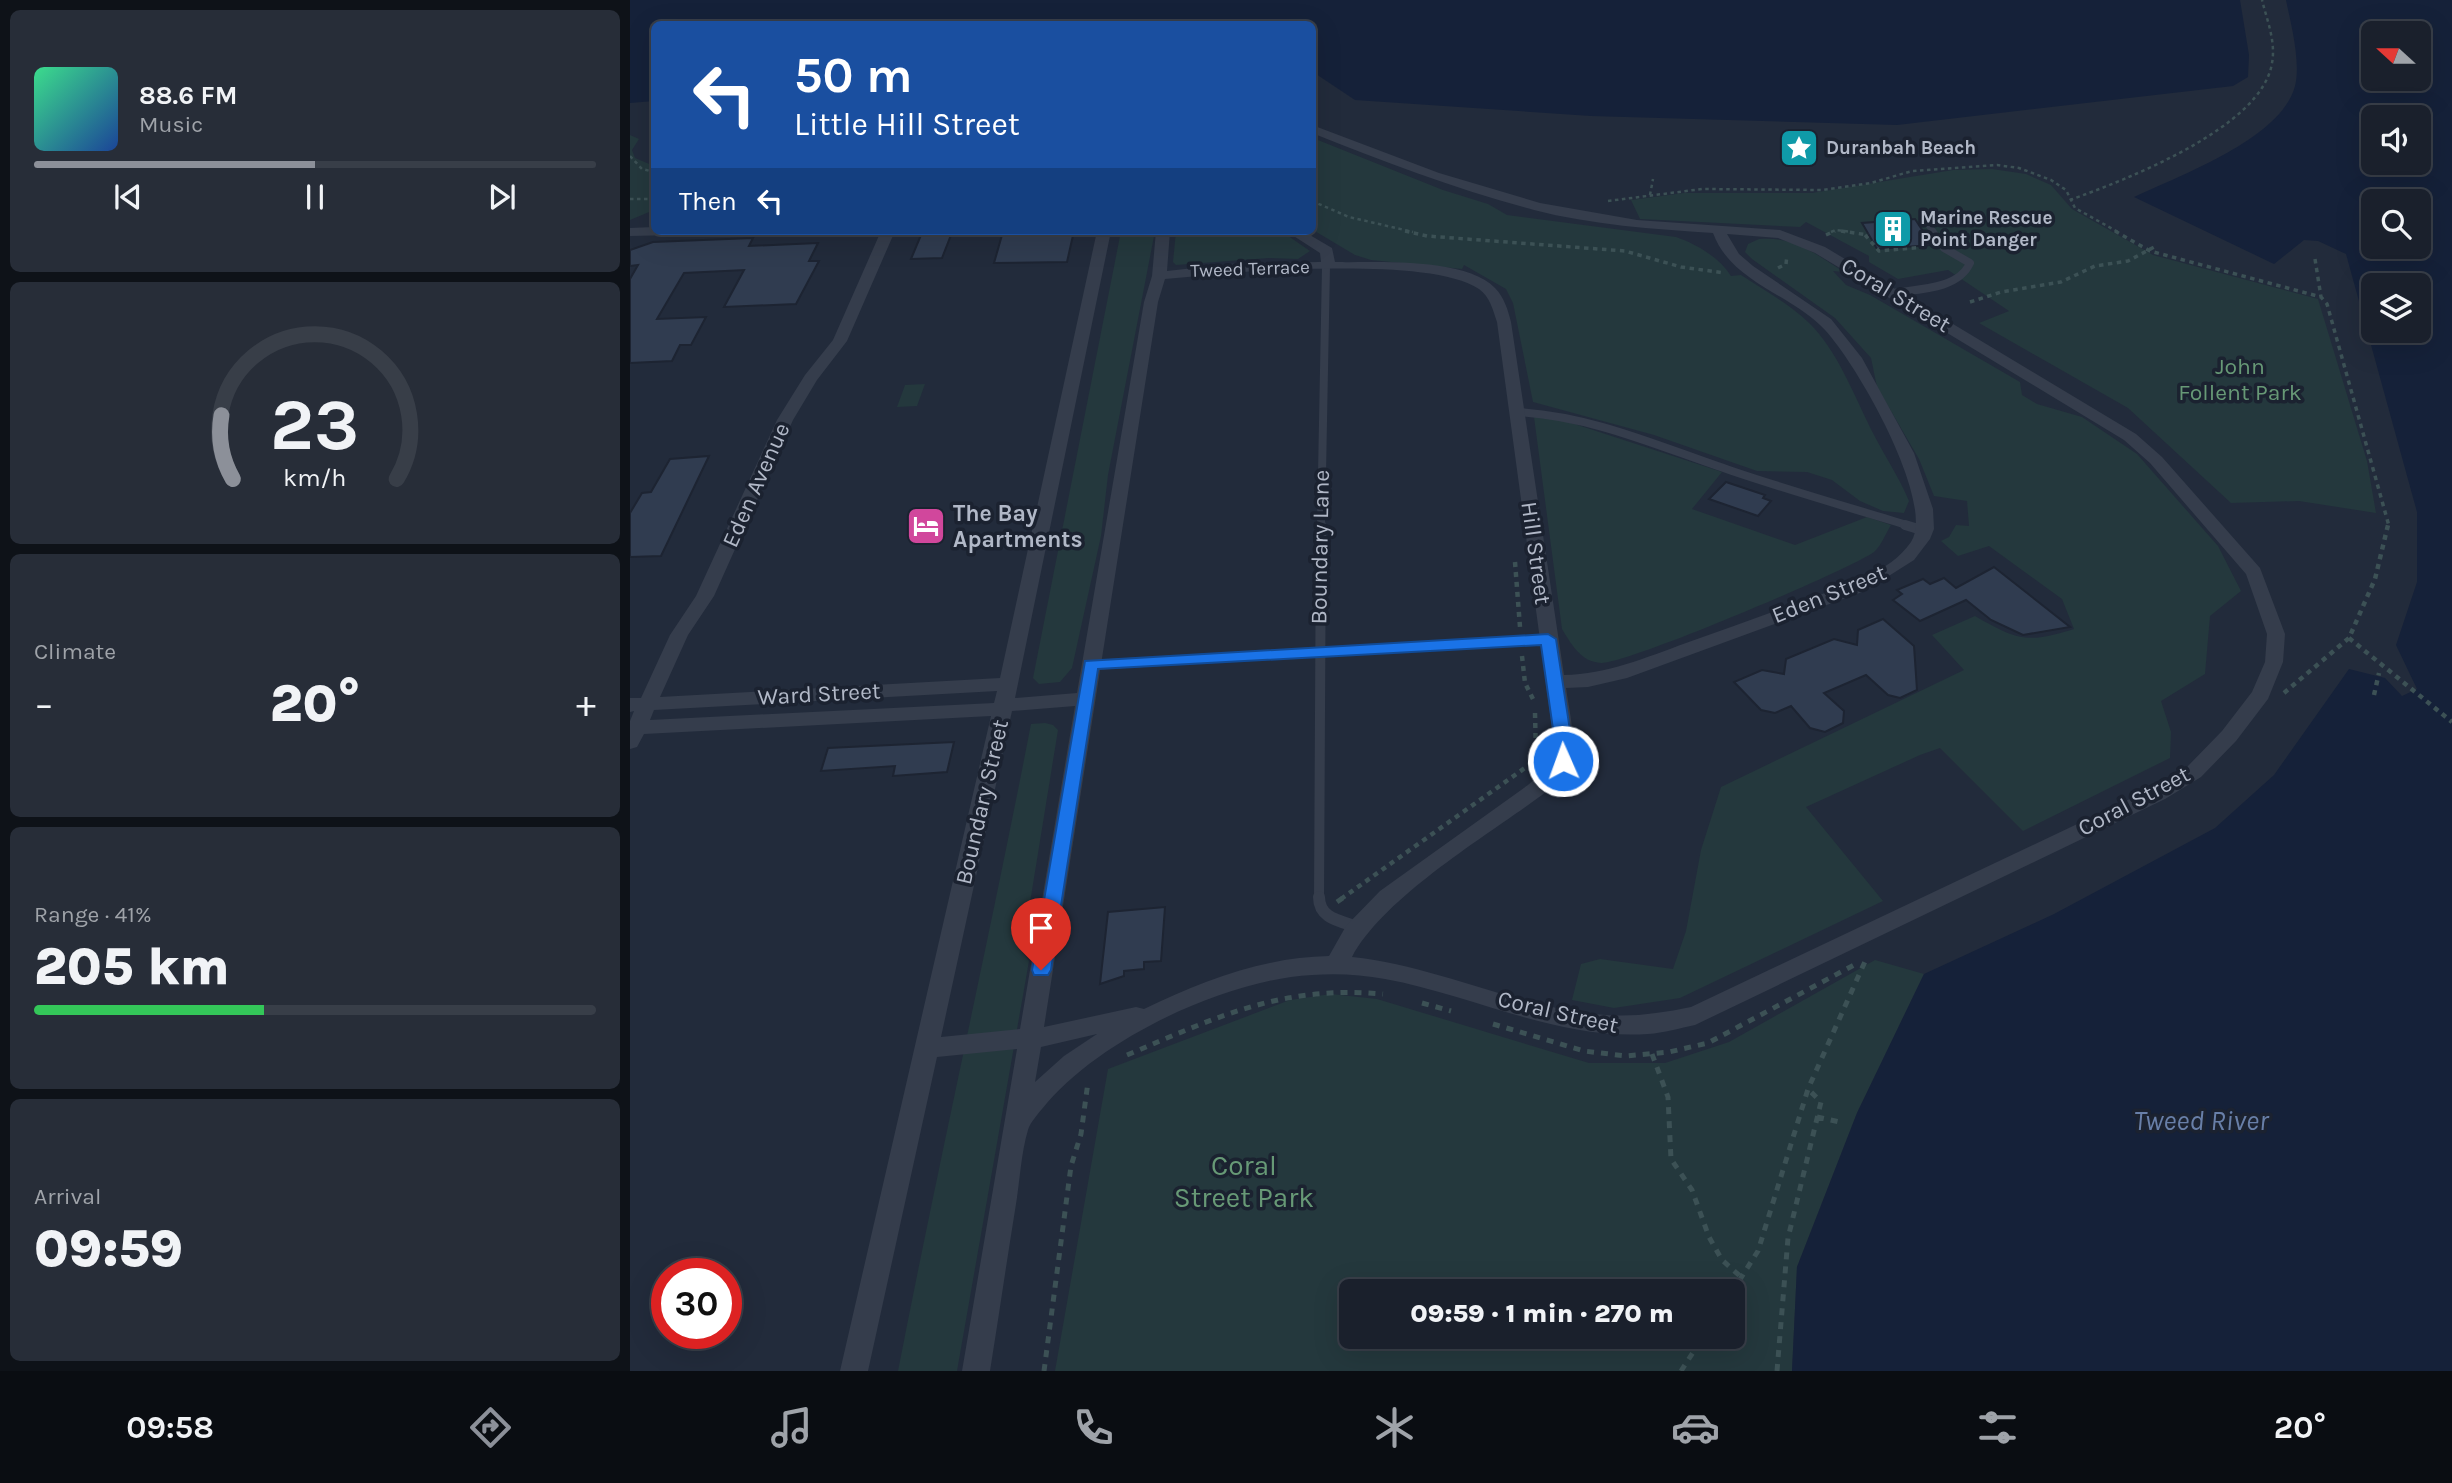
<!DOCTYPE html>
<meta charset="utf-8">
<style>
body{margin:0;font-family:Karla,sans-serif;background:#272d38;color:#f1f3f6;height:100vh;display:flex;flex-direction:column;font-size:26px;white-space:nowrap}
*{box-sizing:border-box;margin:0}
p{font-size:23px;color:#9fa3a9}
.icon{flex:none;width:38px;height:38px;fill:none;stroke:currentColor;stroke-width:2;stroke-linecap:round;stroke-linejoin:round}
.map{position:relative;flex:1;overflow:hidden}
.side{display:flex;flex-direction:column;gap:10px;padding:10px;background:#0e1218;width:630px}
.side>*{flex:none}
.top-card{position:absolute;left:21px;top:21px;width:665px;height:214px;border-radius:10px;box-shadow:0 7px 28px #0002,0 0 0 2px #383e48;background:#1a4fa0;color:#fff;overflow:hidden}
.needle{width:46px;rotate:291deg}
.controls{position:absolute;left:1731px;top:21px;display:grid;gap:14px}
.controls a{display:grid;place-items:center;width:70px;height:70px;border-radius:10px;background:#1a202c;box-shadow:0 7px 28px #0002,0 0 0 2px #383e48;font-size:35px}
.speed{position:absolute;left:21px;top:1258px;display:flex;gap:14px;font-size:35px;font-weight:700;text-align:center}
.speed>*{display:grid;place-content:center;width:91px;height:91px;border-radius:50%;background:#1a202c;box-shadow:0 7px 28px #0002,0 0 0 2px #383e48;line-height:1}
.speed .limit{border:10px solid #d22;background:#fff;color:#111}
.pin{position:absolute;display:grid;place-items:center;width:60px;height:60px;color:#fff;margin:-72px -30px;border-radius:50% 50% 50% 0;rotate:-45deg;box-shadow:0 0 7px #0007}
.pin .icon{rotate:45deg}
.me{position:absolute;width:77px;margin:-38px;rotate:358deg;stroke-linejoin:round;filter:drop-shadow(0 0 5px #0008)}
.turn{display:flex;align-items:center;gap:24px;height:147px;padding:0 28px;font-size:32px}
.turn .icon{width:91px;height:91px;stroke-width:2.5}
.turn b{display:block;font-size:49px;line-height:60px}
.then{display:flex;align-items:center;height:66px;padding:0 28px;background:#0003;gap:14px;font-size:26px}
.big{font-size:52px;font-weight:800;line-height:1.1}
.side .card{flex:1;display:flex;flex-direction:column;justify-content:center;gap:10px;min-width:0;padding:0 24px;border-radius:10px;background:#272d38}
.side .dial{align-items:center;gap:0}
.dial svg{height:182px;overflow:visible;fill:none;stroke:#383e48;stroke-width:7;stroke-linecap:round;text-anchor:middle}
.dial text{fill:#f1f3f6;stroke:none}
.song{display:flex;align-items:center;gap:21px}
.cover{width:84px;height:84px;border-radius:10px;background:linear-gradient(135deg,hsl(150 70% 55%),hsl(220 70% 35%))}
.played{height:7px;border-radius:4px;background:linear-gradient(90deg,#8c9099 50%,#383e48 50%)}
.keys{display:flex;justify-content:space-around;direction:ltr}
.heat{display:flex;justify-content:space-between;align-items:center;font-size:38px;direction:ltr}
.charge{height:10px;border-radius:5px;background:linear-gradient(90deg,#34c759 41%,#383e48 0)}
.trip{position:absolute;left:709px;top:1279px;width:406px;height:70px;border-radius:10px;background:#1a202c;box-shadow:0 7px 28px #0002,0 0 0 2px #383e48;font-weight:800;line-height:70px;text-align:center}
.tabs{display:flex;height:112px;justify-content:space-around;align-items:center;background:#0a0d12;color:#9fa3a9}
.tabs .icon{width:49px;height:49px}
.tabs .on{color:#8c9099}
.tabs b{font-size:32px;color:#f1f3f6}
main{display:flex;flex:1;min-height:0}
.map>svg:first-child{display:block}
.green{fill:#24383d;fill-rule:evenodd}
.water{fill:#152139;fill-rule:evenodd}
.building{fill:#303c50;stroke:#1d2432;stroke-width:2}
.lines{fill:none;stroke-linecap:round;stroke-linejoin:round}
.path-far3{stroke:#3c5155;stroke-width:2.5;stroke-dasharray:3.5 3.5;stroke-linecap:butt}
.path-far2{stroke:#3c5155;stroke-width:3.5;stroke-dasharray:4.5 4.5;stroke-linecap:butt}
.path-far1{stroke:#3c5155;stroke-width:4.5;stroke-dasharray:5 5;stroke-linecap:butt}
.path{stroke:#3c5155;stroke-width:5;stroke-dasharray:7 7;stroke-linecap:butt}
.service-far3{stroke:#353d4c;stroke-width:6}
.service-far2{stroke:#353d4c;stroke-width:8}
.service-far1{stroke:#353d4c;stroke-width:10}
.service{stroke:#353d4c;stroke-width:12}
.minor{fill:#353d4c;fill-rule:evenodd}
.route{fill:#1a73e8;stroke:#114b97;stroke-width:2}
.labels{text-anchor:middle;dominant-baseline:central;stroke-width:7;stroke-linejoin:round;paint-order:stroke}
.far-poi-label{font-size:19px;font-weight:bold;fill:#b1b8c7;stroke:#1b2230;text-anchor:start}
.far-street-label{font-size:19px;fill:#b1b8c7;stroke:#1b2230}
.street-label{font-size:23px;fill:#b1b8c7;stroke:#1b2230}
.park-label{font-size:23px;fill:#679976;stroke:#1b2230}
.poi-label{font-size:23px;font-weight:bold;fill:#b1b8c7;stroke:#1b2230;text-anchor:start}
.near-water-label{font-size:28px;font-style:italic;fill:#687fa8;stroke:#1b2230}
.near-park-label{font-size:28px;fill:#679976;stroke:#1b2230}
</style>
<main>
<section class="side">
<div class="card">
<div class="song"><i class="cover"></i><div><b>88.6 FM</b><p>Music</p></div></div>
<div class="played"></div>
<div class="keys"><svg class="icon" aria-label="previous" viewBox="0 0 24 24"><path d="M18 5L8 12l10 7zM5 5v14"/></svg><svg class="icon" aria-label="pause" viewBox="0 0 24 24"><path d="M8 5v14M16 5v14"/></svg><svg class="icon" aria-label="next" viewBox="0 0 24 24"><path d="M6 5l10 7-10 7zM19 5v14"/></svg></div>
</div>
<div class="card dial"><svg viewBox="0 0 100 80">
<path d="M14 69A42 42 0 1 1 86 69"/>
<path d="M14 69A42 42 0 0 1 9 41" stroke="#8c9099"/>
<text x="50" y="56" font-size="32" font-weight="700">23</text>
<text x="50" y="72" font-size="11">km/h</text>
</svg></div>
<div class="card"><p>Climate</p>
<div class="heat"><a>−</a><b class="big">20°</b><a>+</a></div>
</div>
<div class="card"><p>Range · 41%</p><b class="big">205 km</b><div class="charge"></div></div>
<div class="card"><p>Arrival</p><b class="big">09:59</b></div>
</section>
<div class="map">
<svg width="1822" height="1371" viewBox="0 0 1822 1371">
<rect width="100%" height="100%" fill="#222b3b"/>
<!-- green -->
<path class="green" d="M0 135 9 139 2 150 5 158 24 166V210L0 220Z
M683 138 813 190 858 204 877 215 1046 237C1066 244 1089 257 1101 276L1111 275C1135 291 1165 307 1184 328 1211 358 1226 400 1244 435 1256 458 1269 477 1279 501L1274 513 1253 511 1230 501 1202 480 1177 472 1127 471 1024 435 903 402 883 303 876 289 834 265 832 269 741 260 725 255 683 230Z
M1362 169 1396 174 1421 185 1442 209 1523 255 1688 299 1737 461 1746 513 1669 501 1601 503 1498 408 1349 323 1379 311 1318 270 1268 279 1239 262V256L1176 222 1170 227 1010 219 1001 200 1054 193H1182L1323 170Z
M491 231H525L478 475 471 536 442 668 430 682 409 684 403 678Z
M546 231H651L680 251 668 259 639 258 546 265 543 262Z
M1129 239C1163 236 1186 254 1214 272L1203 271 1216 285 1240 295 1390 382 1392 395 1407 404 1452 417 1507 454 1588 546 1611 591 1580 616 1575 674 1531 701 1541 732 1540 758 1393 831 1310 748 1290 755 1176 807 1253 901 1050 998 984 1008 942 1000 951 964 970 959 1043 969 1056 931 1071 850 1091 787 1334 670 1302 635 1345 616C1387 640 1397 644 1444 629L1432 599 1359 546 1328 556 1311 541 1319 537 1326 525 1339 526 1337 501 1304 496 1289 459 1247 387 1241 358 1205 318 1122 259 1115 252 1118 244Z
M295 384 287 406 267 407 275 385Z
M920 416 1092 472 1062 509 1165 545 1237 517 1261 525C1256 533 1251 546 1244 552 1219 570 995 665 971 663 951 662 941 644 932 629L904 417Z
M415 723 423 725 428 730 392 952 399 961 327 1371H268C310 1155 359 941 401 724Z
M1245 960 1294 974 1227 1113 1167 1267 1162 1371H425L478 1069 660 1000 701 994 747 999 959 1063H1035L1099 1042ZM721 1292H1102V1337H721Z"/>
<!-- water -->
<path class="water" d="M0 0H1610L1619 55 1618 77 1603 86 1267 125 961 116 725 100 683 72 682 24H24V101L0 103Z
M1656 0H1822V1371H1162L1167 1267 1227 1113 1294 974 1424 914 1585 828 1644 775 1719 669 1755 678 1772 696 1787 689 1766 645 1787 582V512L1716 254 1688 241 1674 240 1644 264 1504 197C1550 175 1651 139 1665 86 1671 62 1661 24 1656 0ZM1743 33H1788V79H1743ZM1788 117V163H1743V117ZM1788 201V247H1743V201ZM1788 285V331H1743V285Z"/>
<!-- building -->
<path class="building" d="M1285 219 1302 245 1247 249 1232 223Z
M419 231H444L437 262 364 263 372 235Z
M318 234 321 235 312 258 281 259 291 235Z
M123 238 119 246 188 243 179 261H189L166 304 94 307 114 270 54 273 27 319 76 317 61 345H50L42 361 0 363V279L8 265 0 266V250L23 242Z
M79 456 31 556 0 557V513L12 493 21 492 40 459Z
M1096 482 1135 495 1133 498 1141 501 1128 516 1079 499Z
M1364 567 1440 627 1393 635 1361 620 1336 600 1290 621 1263 600 1272 594 1267 590 1293 579 1300 584 1314 578 1326 588Z
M1253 619 1284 646 1287 690 1270 698 1258 695 1236 675 1194 693 1214 711 1213 723 1195 732 1180 728 1161 706 1145 713 1131 710 1104 682 1132 670 1154 674 1156 659 1204 639 1227 645 1228 630Z
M324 742 317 772 263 776 265 766 191 771 198 748Z
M535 907 531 961 514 962V969L494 971V976L470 984 478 912Z"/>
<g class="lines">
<!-- path-far3 -->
<path class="path-far3" d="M0 156 12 169 24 172
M1020 195 1023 179
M0 199H24
M1440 200C1495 180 1632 128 1642 63 1646 42 1637 20 1632 0
M682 201 719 217 783 232
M978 201 1072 189 1193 190 1241 183 1282 171 1367 165 1389 168 1421 180 1436 190 1445 208 1488 232
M1201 232 1206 230 1222 232"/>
<!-- path-far2 -->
<path class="path-far2" d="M775 231 797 236 995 251 1051 267 1095 273
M1211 231 1238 235
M1485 231 1520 251 1691 297 1697 304 1759 526
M1196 235 1205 231
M1235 235 1249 251 1295 247
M1685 259 1691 297
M1148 268 1156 264 1157 255
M1340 302 1371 292 1431 282 1465 266 1498 261 1526 246"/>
<!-- path-far1 -->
<path class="path-far1" d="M885 562 890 627
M1719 638 1822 722
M892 656 895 683 904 701
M1654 693 1719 638 1745 579 1758 525
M1744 695 1749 673
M905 713 906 757
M711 899 899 765"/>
<!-- path -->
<path class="path" d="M707 902 714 897
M792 1003 821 1011
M863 1024 954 1051 996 1056 1039 1052 1078 1043 1224 965
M1022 1054 1038 1097 1041 1159 1062 1190 1079 1237 1092 1260 1111 1277
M497 1055C587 1017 652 985 753 994
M1187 1117 1210 1122
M1102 1292 1128 1251 1178 1089 1237 957
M414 1371 441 1166 451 1134 458 1082
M1051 1371 1073 1337
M1147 1371 1158 1238 1191 1102 1178 1089"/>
<!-- service-far3 -->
<path class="service-far3" d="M1293 217 1303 232"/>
<!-- service-far2 -->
<path class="service-far2" d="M1262 293C1287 289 1328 290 1340 263L1314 248 1302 231
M887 412C963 416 1030 447 1102 471 1161 491 1221 508 1280 526
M691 526 696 266"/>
<!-- service-far1 -->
<path class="service-far1" d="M1275 525 1295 531
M461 665 918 639
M689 899 691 525"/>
<!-- service -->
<path class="service" d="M689 897C689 919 711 921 728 927"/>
<!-- minor -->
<path class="minor" d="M682 125 809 173 910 203 1007 220 1150 230 1195 247 1506 434 1532 457 1630 568 1655 634 1653 662 1638 699 1606 741 1571 777 1535 799 1065 1025C1050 1028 1034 1033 1018 1034 927 1040 843 995 755 979 724 973 692 973 661 977 578 989 465 1043 412 1109 407 1115 400 1123 398 1130 391 1153 390 1180 386 1204 377 1259 369 1315 360 1371H332L387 1049 307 1057 238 1371H210L361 716 14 734 7 747 0 749V721L4 711 0 712V698H11L40 635 66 596 147 420 175 375 203 340 251 231H265L217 341 187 380 163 420 84 596 58 635 30 697 370 678 467 231H481L385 698 447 693 514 302 522 276 526 231H540L537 271 609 263 691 262 690 253 656 231H673L702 248 705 262C746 263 835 257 865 288 874 297 878 310 881 322L934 675C977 674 1015 658 1056 643 1098 628 1139 613 1181 598 1214 586 1260 573 1281 542 1307 502 1222 354 1190 325 1156 293 1100 280 1083 233 1023 229 962 225 904 210 828 190 755 162 682 133ZM1097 234 1148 238 1185 253 1494 440 1520 463 1616 574 1637 634 1635 662 1622 692 1592 731 1557 767 1521 789 1061 1007C1032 1013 1005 1017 976 1015 889 1009 809 966 722 957 754 897 855 837 912 795 954 761 943 736 936 688L958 687 997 678 1235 591 1284 560 1300 539 1304 529 1303 509 1284 453 1232 358 1201 319 1123 266 1109 254ZM636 270C687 269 809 262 849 289 860 297 863 310 867 322L924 743C923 763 913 772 898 785L750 891 716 926 699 956C634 957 572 981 514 1009L506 1007 414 1027 528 302 535 279ZM367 691 364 703 20 720 24 710ZM445 706 390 1029 311 1037 382 711ZM467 1034 434 1056 405 1082 411 1047Z
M24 227V231H51L44 235 0 236V228Z"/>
</g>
<!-- route -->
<path class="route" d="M918 634 926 639 942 743 941 761 933 767 924 761 925 743 911 645 468 669 421 970 418 975H404L402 970 455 661Z"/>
<!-- icons -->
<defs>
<g id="sight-square" transform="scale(2.0125)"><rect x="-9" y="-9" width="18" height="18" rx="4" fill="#0f9aa8" stroke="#1b2230"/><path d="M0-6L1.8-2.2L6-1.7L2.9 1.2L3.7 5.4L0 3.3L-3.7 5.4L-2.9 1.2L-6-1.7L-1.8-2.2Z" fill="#fff"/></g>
<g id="building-square" transform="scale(2.0125)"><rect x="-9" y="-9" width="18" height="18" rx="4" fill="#0f9aa8" stroke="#1b2230"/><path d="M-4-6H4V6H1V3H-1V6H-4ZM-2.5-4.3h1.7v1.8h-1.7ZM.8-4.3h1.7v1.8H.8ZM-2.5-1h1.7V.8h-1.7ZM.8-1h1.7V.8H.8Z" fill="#fff"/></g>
<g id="hotel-square" transform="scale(2.0125)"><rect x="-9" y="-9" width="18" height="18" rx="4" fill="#d1479c" stroke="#1b2230"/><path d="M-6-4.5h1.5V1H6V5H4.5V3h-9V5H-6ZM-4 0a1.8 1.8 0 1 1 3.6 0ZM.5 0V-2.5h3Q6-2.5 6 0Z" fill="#fff"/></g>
</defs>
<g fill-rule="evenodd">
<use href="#sight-square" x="1169" y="148"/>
<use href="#building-square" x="1263" y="229"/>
<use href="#hotel-square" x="296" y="526"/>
</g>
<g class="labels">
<!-- far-poi labels -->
<g class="far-poi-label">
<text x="1196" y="148">Duranbah Beach</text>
<text x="1290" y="218">Marine Rescue<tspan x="1290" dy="22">Point Danger</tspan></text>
</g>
<!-- far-street labels -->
<g class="far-street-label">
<text transform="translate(620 269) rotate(-2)">Tweed Terrace</text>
</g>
<!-- street labels -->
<g class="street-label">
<text transform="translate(1266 295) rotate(31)">Coral Street</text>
<text transform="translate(126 485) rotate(-66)">Eden Avenue</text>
<text transform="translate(690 547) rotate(-89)">Boundary Lane</text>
<text transform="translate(906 553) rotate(82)">Hill Street</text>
<text transform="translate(1199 594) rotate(-22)">Eden Street</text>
<text transform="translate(189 694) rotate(-3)">Ward Street</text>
<text transform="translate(1504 801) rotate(-28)">Coral Street</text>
<text transform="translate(352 802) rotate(-77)">Boundary Street</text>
<text transform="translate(928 1012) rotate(13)">Coral Street</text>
</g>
<!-- park labels -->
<g class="park-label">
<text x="1610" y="366">John<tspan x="1610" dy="26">Follent Park</tspan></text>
</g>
<!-- poi labels -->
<g class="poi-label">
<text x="323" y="513">The Bay<tspan x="323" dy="26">Apartments</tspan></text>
</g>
<!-- near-water labels -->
<g class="near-water-label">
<text x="1571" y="1120">Tweed River</text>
</g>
<!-- near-park labels -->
<g class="near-park-label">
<text x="614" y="1165">Coral<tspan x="614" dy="32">Street Park</tspan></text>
</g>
</g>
</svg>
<div class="controls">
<a><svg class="needle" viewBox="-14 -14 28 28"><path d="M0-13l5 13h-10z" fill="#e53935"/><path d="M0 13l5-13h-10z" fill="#9fa3a9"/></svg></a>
<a><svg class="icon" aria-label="sound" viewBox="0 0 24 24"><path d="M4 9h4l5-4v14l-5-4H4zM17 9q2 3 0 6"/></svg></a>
<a><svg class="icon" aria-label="search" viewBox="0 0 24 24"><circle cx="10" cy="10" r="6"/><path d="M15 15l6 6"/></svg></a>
<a><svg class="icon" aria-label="layers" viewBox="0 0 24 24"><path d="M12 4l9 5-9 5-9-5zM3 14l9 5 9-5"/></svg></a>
</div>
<div class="speed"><div class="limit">30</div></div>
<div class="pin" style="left:411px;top:970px;background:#d93025"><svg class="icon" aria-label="arrive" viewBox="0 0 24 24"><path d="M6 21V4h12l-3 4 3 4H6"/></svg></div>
<svg class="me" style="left:933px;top:761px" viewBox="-20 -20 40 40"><circle r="17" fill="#1a73e8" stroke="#fff" stroke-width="3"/><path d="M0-11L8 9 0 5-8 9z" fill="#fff"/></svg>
<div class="trip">09:59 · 1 min · 270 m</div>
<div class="top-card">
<div class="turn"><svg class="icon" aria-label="left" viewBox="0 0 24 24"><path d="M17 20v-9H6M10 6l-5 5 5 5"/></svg><div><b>50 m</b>Little Hill Street</div></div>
<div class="then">Then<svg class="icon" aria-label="left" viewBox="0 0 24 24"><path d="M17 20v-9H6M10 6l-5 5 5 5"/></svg></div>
</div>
</div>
</main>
<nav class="tabs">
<b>09:58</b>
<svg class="icon on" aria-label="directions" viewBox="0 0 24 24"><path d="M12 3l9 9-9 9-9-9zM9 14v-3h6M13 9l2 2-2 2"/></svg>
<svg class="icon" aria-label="music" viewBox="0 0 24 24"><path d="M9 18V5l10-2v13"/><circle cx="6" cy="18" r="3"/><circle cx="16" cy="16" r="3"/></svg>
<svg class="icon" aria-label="phone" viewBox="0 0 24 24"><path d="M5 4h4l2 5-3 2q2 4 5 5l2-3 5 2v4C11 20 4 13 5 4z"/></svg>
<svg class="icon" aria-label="climate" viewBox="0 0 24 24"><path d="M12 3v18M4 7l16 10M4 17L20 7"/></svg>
<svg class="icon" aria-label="car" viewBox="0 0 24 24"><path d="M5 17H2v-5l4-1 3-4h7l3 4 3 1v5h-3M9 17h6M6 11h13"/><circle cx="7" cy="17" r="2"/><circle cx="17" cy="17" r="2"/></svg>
<svg class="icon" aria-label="filters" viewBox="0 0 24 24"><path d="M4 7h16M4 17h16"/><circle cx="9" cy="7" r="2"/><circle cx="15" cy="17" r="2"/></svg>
<b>20°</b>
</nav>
